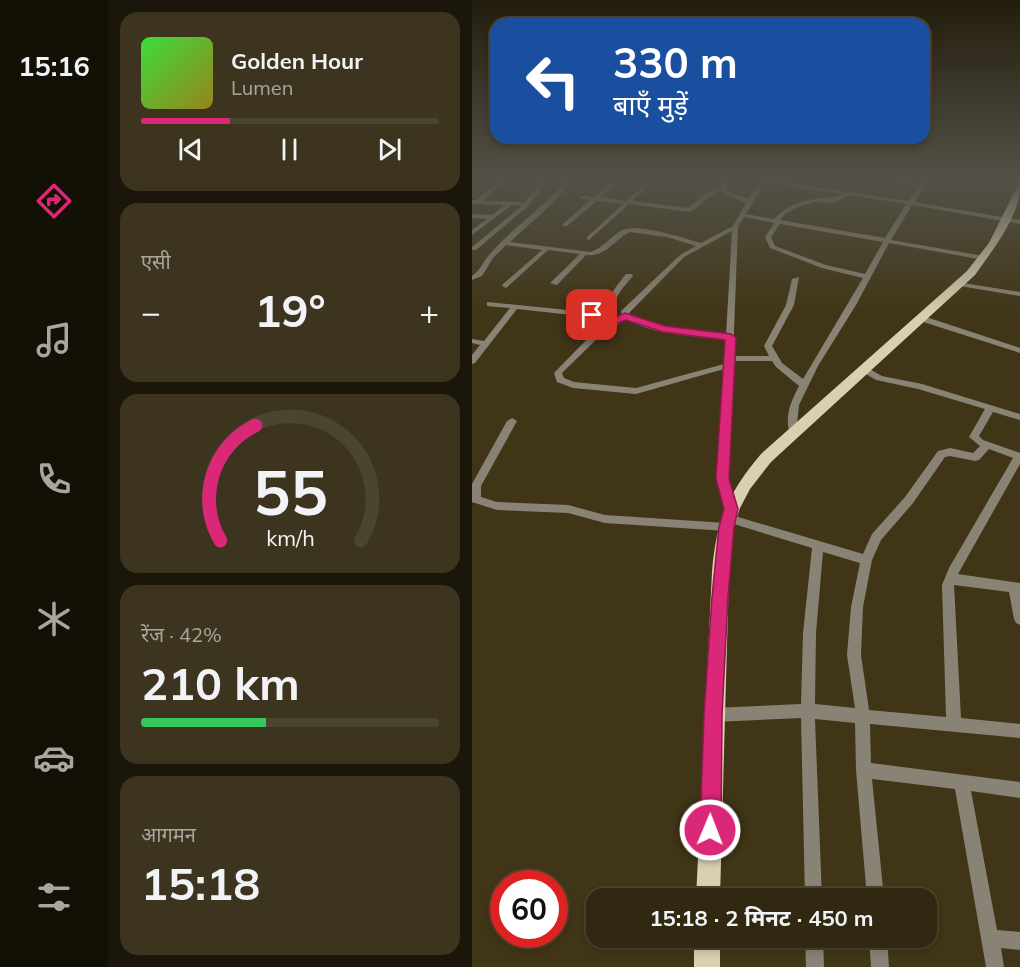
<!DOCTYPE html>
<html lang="hi">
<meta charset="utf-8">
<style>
body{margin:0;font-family:Mulish,"Noto Sans Devanagari",sans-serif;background:#3c341e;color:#f1f3f6;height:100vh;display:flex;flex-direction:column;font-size:22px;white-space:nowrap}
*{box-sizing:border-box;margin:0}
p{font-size:20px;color:#a8a69f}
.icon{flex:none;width:33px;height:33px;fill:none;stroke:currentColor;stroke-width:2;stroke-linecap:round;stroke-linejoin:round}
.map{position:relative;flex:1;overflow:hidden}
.drawer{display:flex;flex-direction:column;gap:12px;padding:12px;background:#1a1609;width:364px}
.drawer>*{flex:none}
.hud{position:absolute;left:18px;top:18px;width:440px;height:126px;border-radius:18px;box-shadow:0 3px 9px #0003,0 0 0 2px #4b4430;background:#1a4fa0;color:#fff;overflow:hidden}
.speed{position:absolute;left:18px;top:870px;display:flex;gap:12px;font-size:30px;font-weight:700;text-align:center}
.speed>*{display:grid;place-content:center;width:78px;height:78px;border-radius:50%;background:#302810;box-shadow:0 3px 9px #0003,0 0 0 2px #4b4430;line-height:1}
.speed .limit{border:9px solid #d22;background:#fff;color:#111}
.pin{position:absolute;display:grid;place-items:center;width:51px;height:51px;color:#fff;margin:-26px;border-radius:12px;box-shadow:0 3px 9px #0006}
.me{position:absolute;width:66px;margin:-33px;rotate:1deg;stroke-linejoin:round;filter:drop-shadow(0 0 4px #0008)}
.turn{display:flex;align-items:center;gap:21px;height:126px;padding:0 24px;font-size:27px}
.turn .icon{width:78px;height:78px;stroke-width:2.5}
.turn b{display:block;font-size:42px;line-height:51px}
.big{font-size:45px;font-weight:700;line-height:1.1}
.drawer .tile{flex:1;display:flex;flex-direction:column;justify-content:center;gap:9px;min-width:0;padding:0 21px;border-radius:18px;background:#3c341e}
.drawer .dial{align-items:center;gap:0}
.dial svg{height:156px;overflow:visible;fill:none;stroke:#4b4430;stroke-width:7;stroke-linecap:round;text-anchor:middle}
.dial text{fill:#f1f3f6;stroke:none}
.song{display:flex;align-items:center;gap:18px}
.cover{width:72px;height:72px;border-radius:9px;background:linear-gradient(135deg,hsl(120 70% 55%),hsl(50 70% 35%))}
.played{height:6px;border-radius:3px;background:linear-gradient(90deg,#db2777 30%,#4b4430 30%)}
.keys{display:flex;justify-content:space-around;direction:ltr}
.heat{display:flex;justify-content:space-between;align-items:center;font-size:33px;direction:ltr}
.charge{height:9px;border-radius:4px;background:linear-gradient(90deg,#34c759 42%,#4b4430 0)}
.trip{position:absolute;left:114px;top:888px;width:351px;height:60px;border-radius:18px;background:#302810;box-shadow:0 3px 9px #0003,0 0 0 2px #4b4430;font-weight:700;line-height:60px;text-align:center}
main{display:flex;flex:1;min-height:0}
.dock{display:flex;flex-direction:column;width:108px;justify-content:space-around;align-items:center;background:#131006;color:#a8a69f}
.dock .icon{width:42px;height:42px}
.dock .current{color:#db2777}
.dock b{font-size:27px;color:#f1f3f6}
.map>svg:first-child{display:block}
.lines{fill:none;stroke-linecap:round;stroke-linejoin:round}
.minor{fill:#888374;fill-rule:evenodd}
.major{fill:#dacfb1;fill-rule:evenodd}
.route{fill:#db2777;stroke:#8e194d;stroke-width:1.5}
</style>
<main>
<nav class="dock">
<b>15:16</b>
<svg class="icon current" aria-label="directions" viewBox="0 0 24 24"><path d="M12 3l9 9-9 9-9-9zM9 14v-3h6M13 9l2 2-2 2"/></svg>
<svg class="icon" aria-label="music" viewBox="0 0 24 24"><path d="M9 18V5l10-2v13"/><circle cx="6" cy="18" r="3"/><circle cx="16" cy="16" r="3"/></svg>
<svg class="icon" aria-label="phone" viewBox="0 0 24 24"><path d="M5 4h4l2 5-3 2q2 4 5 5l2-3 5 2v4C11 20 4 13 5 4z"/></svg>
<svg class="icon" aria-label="climate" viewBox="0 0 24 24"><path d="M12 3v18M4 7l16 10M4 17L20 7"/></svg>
<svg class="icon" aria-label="car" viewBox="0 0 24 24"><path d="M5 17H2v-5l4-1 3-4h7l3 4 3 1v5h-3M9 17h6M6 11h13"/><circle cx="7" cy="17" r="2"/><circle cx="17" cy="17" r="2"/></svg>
<svg class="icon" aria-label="filters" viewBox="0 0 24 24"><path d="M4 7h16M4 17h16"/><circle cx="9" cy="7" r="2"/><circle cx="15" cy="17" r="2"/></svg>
</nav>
<section class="drawer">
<div class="tile">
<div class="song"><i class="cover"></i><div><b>Golden Hour</b><p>Lumen</p></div></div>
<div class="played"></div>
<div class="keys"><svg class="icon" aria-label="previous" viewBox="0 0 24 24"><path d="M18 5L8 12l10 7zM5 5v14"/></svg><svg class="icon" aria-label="pause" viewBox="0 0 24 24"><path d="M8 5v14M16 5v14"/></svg><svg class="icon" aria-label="next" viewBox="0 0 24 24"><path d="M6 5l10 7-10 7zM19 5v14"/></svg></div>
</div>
<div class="tile"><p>एसी</p>
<div class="heat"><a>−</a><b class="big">19°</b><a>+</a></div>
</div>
<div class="tile dial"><svg viewBox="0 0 100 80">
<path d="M14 69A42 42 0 1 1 86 69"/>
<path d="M14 69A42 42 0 0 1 32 10" stroke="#db2777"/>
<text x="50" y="56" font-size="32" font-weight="700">55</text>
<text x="50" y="72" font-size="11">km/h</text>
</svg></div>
<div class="tile"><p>रेंज · 42%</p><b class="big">210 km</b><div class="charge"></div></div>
<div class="tile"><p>आगमन</p><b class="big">15:18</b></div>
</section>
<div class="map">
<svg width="548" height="967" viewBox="0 0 548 967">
<rect width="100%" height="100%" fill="#403516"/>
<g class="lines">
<!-- minor -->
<path class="minor" d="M27 181H33L11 201 53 202 70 181H76L54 208 4 250H0V247L50 206 40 205 0 235V230L15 219 0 218V214L20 215 33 205 0 204V200H4Z
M94 181H100L82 202 38 242 119 252C132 247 139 236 150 230 166 223 212 238 229 243L261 226 274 203 252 194 250 190C236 194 230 207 217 212L157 204 117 240 115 239V237L151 204 125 201 95 226H91V224L118 200 108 198V196L122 197 140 182 143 184 142 185 128 197 154 201 171 186 174 188 173 189 160 201 216 208 237 191 249 187 246 181H252L256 192 276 199 287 181H303L436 201 446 187 416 181 448 184 450 181H456L442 202 548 220V224L440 205 419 240 512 256 515 258 512 260 417 243 384 305 346 366 327 405 324 434H318C312 417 319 401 327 386L304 367 300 361H261L256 479 264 509 263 512H255L254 509 246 479 252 369 164 394 101 388 85 382 82 373 123 331 139 321 137 319 45 309 3 363 0 364V355L8 345 0 343V339L12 341 38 308 15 306V302L135 314C132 299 145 286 154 274H160L161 276C151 288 136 302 145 318L150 315 149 311 208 255 224 246 195 237 158 232C143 239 133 258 114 255L85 285 78 283 108 254 76 250 34 288 30 286 31 284 70 250 34 245 21 258 10 276 0 280V276C9 270 11 261 18 254 41 227 71 208 94 181ZM292 183 371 194C357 201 355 196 342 199 327 201 312 208 302 219L274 214ZM378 195 434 204 413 238 308 220 313 214 326 207 343 202 362 203ZM272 217 302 223 293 237 298 248 350 268 391 278 331 379 310 363 300 346 322 305 327 277 320 279 314 305 292 346 297 356H261L266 227ZM308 224 411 242 393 274 354 265 303 246 299 237ZM260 231 254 335C226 332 178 331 157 313L212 257ZM154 319C181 335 223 336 254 340L252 364 164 388 102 382 92 378 90 373 92 371 129 335Z
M485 282 548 292V296L488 286H485Z
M445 316H451L548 348V353L445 320Z
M392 366 410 376 450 384 548 414V420L521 412 507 436 511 440 548 453V464L486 574 548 583V625L544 623 542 619 537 592 482 585 489 718 548 724V738L398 724 399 763 548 782V798L499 791 525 930 548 932V950L529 948 532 967H514L483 789 400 779 412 898H395L384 770 383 723 343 719 350 898H333L329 718 241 722 236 720 234 715 236 710 241 708 329 704 331 633 340 548 252 521 250 518 252 515 256 514 391 554 400 534 433 497 466 451 478 448 501 453 508 446 497 437 513 409 446 389 404 380 389 371V367ZM517 449 541 458 477 568 470 585 474 717 397 710 389 655 391 607 400 560 409 540 441 503 473 457 478 456 503 461 507 460ZM351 552 388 563 379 607 375 655 383 708 343 704 344 633Z
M40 418 45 421 9 486V497L25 502 96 505 133 515 254 523 258 524 260 527 258 530 254 531 133 523 96 513 25 510 0 502V484L35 421Z
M333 938H351L352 967H334Z
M397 938H415L417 967H399Z"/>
<!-- major -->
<path class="major" d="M548 187C548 216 519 252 503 275L299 462 278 489 268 508 261 529 257 572 248 898H224L240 572C244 521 256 493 289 454L495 271 517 243 544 189Z
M222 938H248V967H222Z"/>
</g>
<!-- sky -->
<linearGradient id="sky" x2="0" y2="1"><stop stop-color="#231d0c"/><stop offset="0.57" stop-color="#535147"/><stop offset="1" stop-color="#535147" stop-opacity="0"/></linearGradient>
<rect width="548" height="316" fill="url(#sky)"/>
<!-- route -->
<path class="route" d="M120 312 144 317 153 313 193 326 259 334 264 338 257 479 266 509 262 527 256 597 250 715 249 830 245 837 238 840 231 837 228 830 232 715 240 597 247 527 252 509 244 479 253 340 191 332 154 320 143 324 136 320 116 317V313Z"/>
</svg>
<div class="speed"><div class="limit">60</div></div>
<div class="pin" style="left:120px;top:315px;background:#d93025"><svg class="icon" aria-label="arrive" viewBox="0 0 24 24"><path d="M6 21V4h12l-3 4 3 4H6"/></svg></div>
<svg class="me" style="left:238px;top:830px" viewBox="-20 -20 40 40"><circle r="17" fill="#db2777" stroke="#fff" stroke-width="3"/><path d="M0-11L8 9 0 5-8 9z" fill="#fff"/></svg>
<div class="trip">15:18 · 2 मिनट · 450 m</div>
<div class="hud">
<div class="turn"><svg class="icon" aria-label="left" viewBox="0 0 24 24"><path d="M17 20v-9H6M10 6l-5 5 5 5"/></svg><div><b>330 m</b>बाएँ मुड़ें</div></div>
</div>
</div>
</main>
